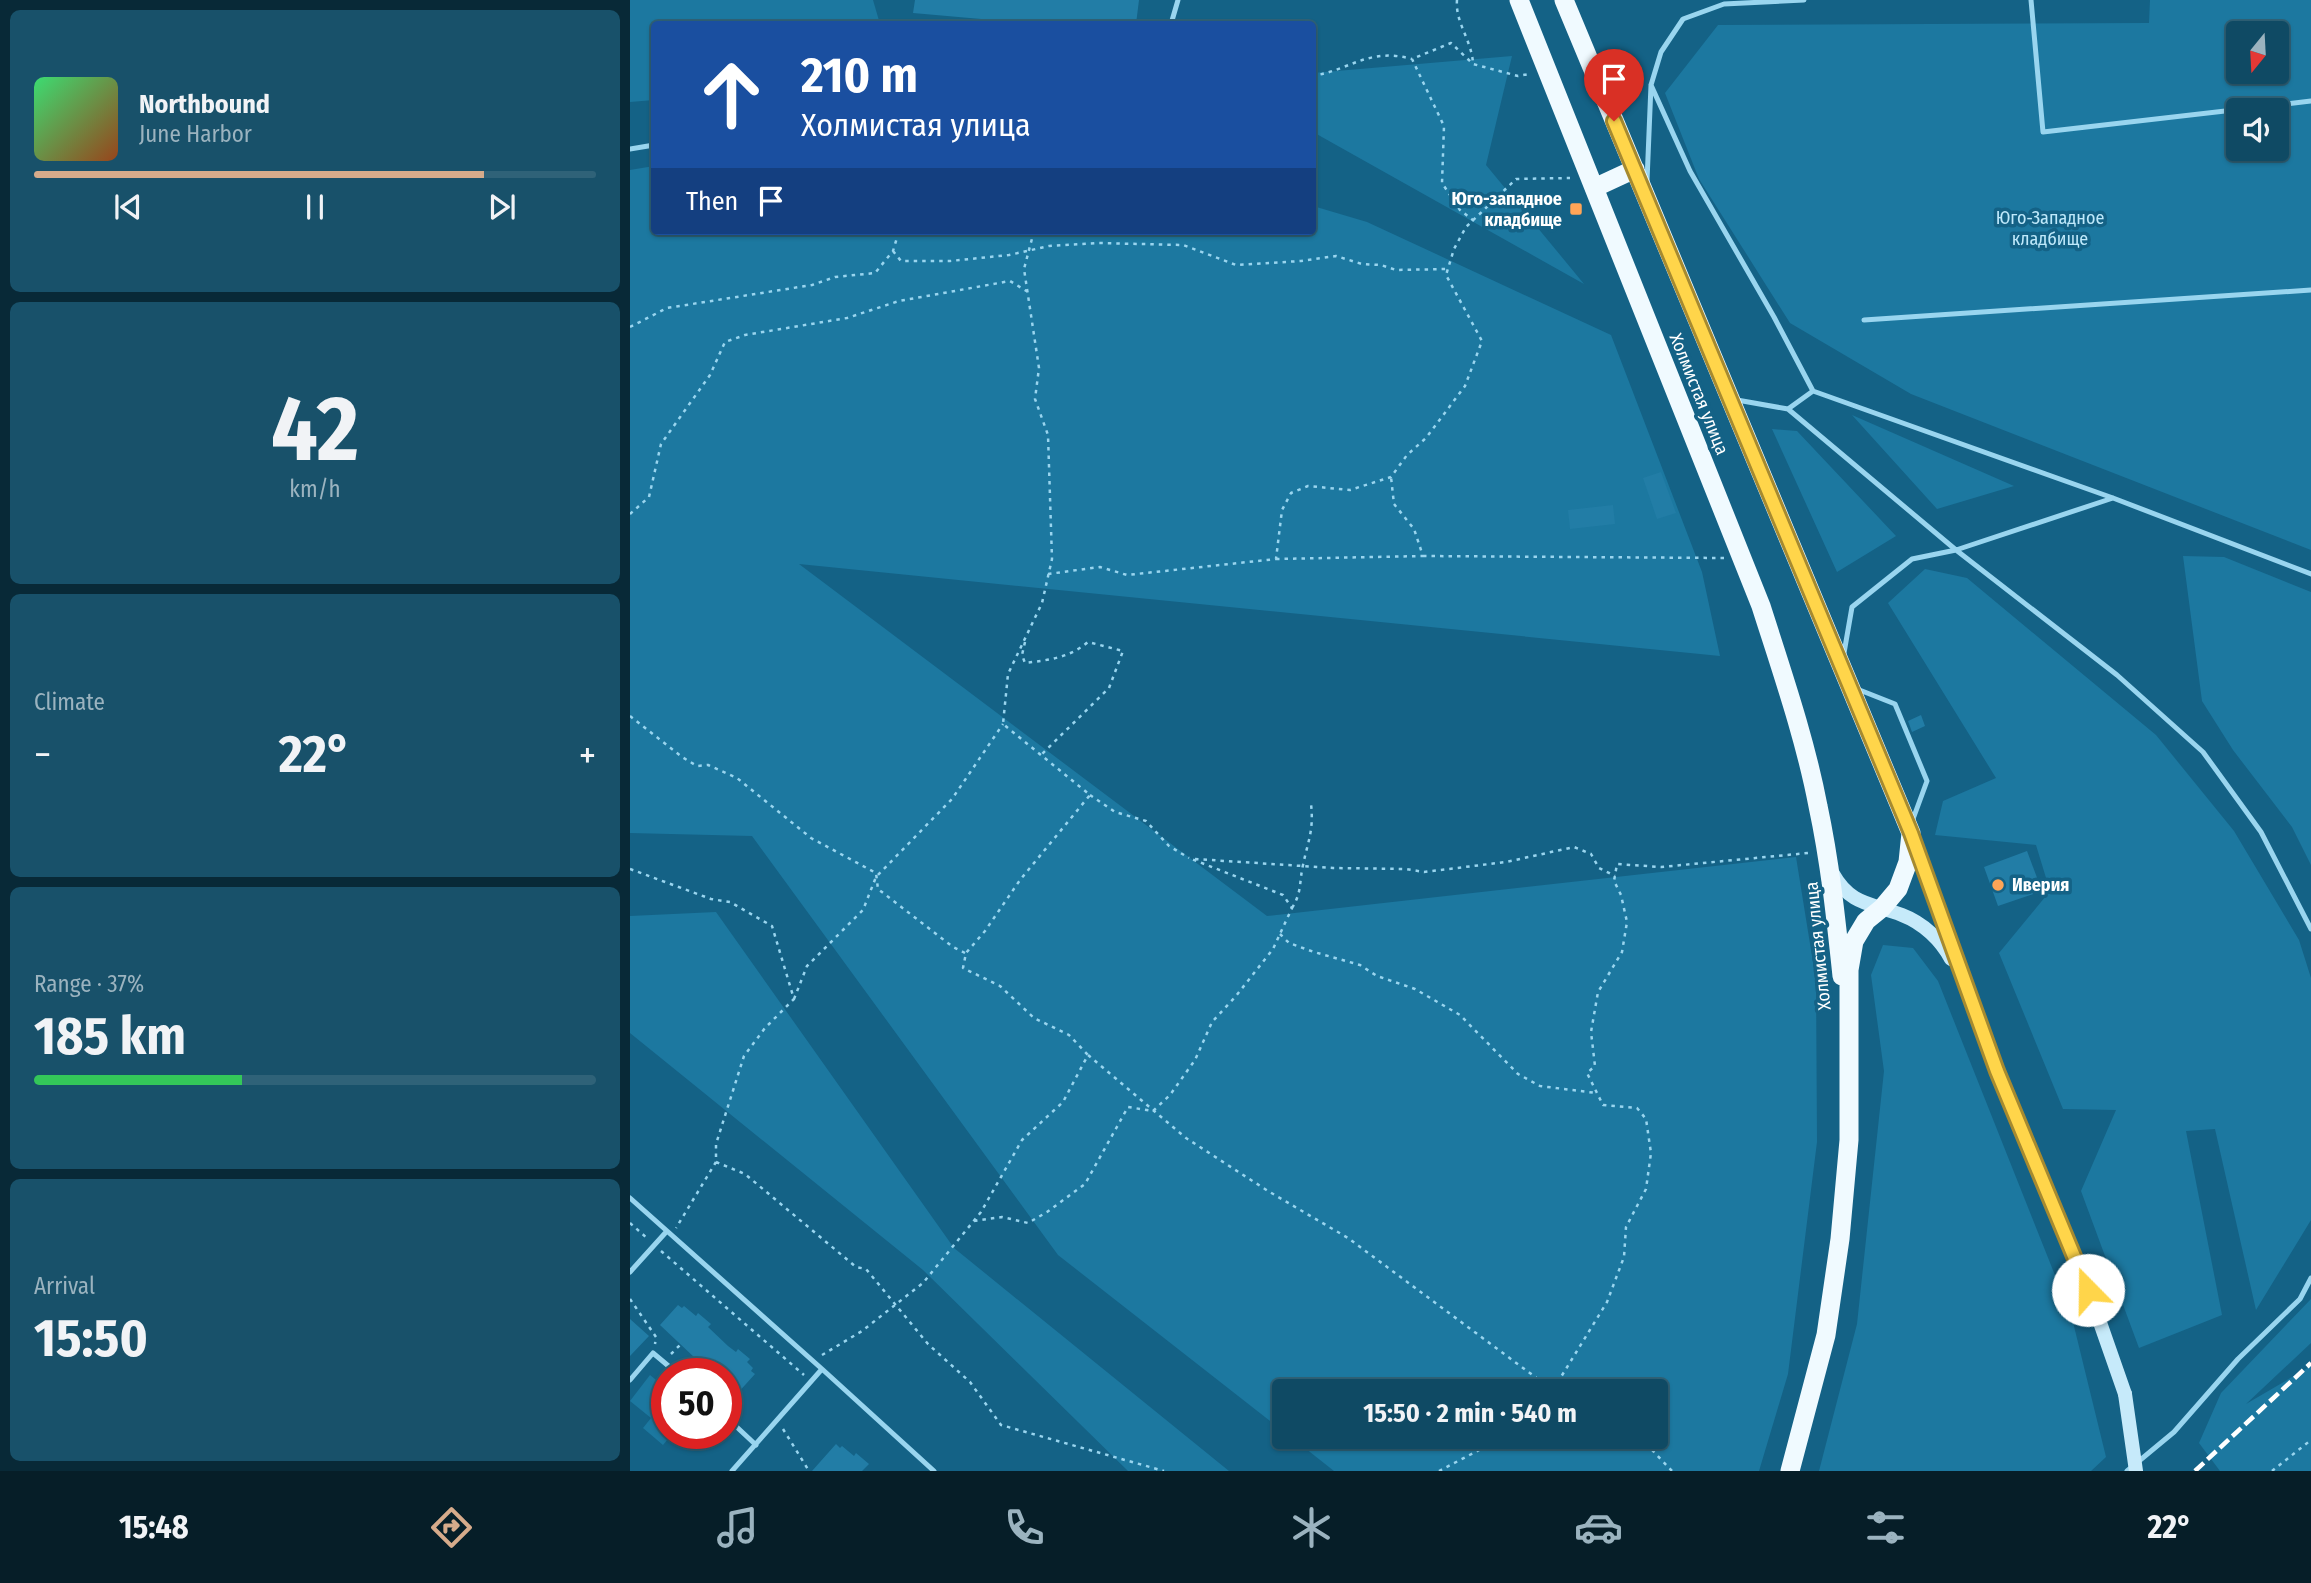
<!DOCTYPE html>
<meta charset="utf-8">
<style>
body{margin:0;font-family:"Fira Sans Condensed",sans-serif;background:#18516a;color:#f1f3f6;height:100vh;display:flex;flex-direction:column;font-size:26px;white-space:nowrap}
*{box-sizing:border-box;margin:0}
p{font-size:23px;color:#9bb3bf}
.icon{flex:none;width:38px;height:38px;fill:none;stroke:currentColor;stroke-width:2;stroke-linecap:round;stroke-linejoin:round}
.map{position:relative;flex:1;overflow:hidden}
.side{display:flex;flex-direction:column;gap:10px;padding:10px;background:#082937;width:630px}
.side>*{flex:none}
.hud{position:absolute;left:21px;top:21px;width:665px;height:214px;border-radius:7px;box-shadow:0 2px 5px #0004,0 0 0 2px #2f6278;background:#1a4fa0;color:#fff;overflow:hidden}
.needle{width:46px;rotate:198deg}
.tools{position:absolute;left:1596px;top:21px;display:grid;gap:14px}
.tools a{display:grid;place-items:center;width:63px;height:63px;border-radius:7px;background:#0f4a64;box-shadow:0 2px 5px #0004,0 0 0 2px #2f6278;font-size:35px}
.speed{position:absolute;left:21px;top:1358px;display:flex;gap:14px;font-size:35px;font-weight:700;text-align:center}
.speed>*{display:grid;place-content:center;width:91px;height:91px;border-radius:50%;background:#0f4a64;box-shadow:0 2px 5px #0004,0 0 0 2px #2f6278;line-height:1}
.speed .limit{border:10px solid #d22;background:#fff;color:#111}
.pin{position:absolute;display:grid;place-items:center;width:60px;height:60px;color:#fff;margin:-72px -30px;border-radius:50% 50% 50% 0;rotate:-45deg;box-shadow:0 0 7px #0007}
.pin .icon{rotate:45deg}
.me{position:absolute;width:77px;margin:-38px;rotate:338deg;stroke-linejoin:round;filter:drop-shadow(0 0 5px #0008)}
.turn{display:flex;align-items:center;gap:24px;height:147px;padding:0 35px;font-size:32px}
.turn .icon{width:91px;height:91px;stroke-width:2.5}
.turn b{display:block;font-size:49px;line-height:60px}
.then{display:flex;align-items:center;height:66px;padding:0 35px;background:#0003;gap:14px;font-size:26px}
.big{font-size:52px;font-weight:700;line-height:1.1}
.side .widget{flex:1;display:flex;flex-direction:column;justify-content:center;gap:10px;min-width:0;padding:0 24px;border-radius:10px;background:#18516a}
.side .dial{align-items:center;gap:0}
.dial b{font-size:91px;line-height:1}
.song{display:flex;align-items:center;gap:21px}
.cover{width:84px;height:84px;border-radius:10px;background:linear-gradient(135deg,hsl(140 70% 55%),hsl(20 70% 35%))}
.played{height:7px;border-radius:4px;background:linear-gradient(90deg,#d6ab8b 80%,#2f6278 80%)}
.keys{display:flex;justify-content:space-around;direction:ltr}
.heat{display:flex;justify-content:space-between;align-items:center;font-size:38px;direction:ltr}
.charge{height:10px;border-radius:5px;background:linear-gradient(90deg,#34c759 37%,#2f6278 0)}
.trip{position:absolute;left:642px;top:1379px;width:396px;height:70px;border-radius:7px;background:#0f4a64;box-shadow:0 2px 5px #0004,0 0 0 2px #2f6278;font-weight:700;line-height:70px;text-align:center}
.tabs{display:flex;height:112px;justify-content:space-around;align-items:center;background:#061e28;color:#9bb3bf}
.tabs .icon{width:49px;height:49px}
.tabs .on{color:#d6ab8b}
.tabs b{font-size:32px;color:#f1f3f6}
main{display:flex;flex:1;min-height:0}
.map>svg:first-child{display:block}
.green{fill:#1c78a0;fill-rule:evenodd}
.building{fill:#227da6}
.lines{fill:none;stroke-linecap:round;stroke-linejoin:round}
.path{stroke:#99d5ef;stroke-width:2.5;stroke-dasharray:3.5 5;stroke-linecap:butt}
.service{stroke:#99d5ef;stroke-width:5}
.secondary{stroke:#c6eafa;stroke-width:14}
.trunk{stroke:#f0faff;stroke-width:19}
.rail{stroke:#fff;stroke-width:4.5;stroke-dasharray:12 5;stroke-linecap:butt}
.secondary-bridge{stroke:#c6eafa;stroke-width:14}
.route-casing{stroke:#a68a30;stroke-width:18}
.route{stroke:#ffd54a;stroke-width:12}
.poi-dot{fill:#ffa557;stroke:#146286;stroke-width:2.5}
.labels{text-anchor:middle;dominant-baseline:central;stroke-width:7;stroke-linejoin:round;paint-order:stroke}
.poi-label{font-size:18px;font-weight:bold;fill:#fff;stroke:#146286;text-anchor:end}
.park-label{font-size:18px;fill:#bfe9fb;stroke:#146286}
.street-label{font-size:18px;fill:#fff;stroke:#146286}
</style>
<main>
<section class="side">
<div class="widget">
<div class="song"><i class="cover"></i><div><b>Northbound</b><p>June Harbor</p></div></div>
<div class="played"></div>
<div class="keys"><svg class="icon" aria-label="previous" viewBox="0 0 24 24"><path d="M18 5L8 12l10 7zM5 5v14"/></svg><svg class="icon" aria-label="pause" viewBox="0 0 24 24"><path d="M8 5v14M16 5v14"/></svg><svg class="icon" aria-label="next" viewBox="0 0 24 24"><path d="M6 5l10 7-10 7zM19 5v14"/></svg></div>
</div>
<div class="widget dial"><b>42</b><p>km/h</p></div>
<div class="widget"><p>Climate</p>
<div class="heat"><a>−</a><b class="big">22°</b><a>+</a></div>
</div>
<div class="widget"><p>Range · 37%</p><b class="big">185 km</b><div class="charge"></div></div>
<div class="widget"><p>Arrival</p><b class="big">15:50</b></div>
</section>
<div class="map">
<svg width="1681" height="1471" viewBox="0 0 1681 1471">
<rect width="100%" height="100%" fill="#146286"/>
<!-- green -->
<path class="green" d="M0 0H243L250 24H24V100L0 102Z
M1520 0H1681V550L1281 394 1160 323 1069 179 1035 93 1088 25 1519 23ZM1608 33H1647V72H1608ZM1608 110H1647V149H1608Z
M882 56 856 165 954 284 683 132V73Z
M24 166V231H682L683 206 737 222 981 335 1072 572 1090 656 169 564 637 916 1166 857 1186 981 1187 1142 1158 1374 1129 1471H704L661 1437H1026V1391H654V1432L428 1255 122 836 0 833V170Z
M1222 415 1384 486 1307 509Z
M1142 429 1167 431 1266 536 1207 572Z
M1553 556 1594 557 1681 592V865L1662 827 1603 750 1572 701Z
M1295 569 1337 578 1526 735 1604 831 1669 940 1681 978V1220L1626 1310 1585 1129 1556 1131 1592 1315 1509 1348 1451 1191 1486 1110 1433 1109 1369 953 1420 891 1406 845 1305 835 1313 801 1366 778 1258 603Z
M86 912 324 1248 599 1471H498L293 1270 0 1033V916Z
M1253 945 1283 948 1308 981 1442 1318 1476 1457 1461 1471H1189L1227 1324 1254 1071 1241 975Z
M1681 1299V1343L1616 1404 1681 1366V1471H1590L1569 1443 1591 1393Z
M20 1375 37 1389V1405L34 1409 37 1411V1433H43L33 1445 13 1428 21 1418 0 1401Z"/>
<!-- building -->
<path class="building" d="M285 0H509L506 24H408L283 13Z
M1031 472 1046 513 1027 519 1013 478Z
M983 505 985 524 940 529 938 510Z
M1291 715 1295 726 1282 732 1278 721Z
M1397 851 1412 891 1368 906 1354 867Z
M48 1305 52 1308 54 1306 66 1316 68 1313 81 1324 78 1327 98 1346 106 1352 108 1349 120 1359 117 1362 123 1368 121 1371 125 1374 106 1395 96 1386V1374H82L30 1325Z
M0 1319 19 1336 0 1356Z
M206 1444 210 1448 212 1446 224 1456 226 1453 239 1464 232 1471H182Z"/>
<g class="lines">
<!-- path -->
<path class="path" d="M827 0C825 23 842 40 843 64
M682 76C721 70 738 47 782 59
M844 221 830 210 812 183 814 126 782 59 821 43 843 64 888 76 899 74
M404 231 394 269 409 368 405 399 418 435 422 559 412 603 378 674 373 724 460 795 390 880 355 931 336 953 333 968 370 986 404 1018 439 1035 458 1055
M263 251 271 261H320L379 255 419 246 468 243 553 245 606 265 671 261 706 256 732 264 751 265 766 270 818 269
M0 327 37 308 182 285 205 277 245 273 263 251 269 231
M0 514 19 497 31 444 80 375 95 342 115 335 217 318 269 301 380 281 398 292
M793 556 1094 558
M646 559 793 556 784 529 764 504 761 477
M418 574 470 567 497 575 646 559 652 510 661 493 678 486 720 490 761 477 777 455 796 438 835 386 852 341 816 275 824 249 836 227 886 179 940 178
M395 642 392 655 395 663C418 660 439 658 458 642L493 651 479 688 411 755
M0 716 52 757 67 766 78 765 107 778 181 838 246 873 248 889 323 947 335 953
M460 795 485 812 516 821 539 846 559 858
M565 859 703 868 776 869 794 872 876 862 944 847 961 854 969 868 985 876
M0 869 81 899 100 902 142 926 164 999 135 1028 114 1056 86 1144V1162L46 1228
M662 908C672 892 669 883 673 865 678 841 684 830 681 804
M650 934 659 943 684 952 730 965 747 976 785 989 830 1015 888 1074 910 1086 966 1093
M164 999 177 966 233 910 246 877 322 799 373 724
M86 1162 115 1174 226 1267 236 1269 298 1344 340 1382 371 1425 534 1471
M344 1221 372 1217 398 1223 417 1212 455 1184 498 1107 523 1111 540 1095 565 1060 582 1022 606 996 643 949 662 908 653 895 559 858
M0 1223 18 1239
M31 1251 174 1375
M0 1299 26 1337 25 1344
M41 1354 53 1342
M192 1355 232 1331 293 1283 351 1212 392 1140 433 1102 458 1055 556 1138 638 1191 718 1238 924 1391
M923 1390 977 1302 994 1257 996 1227 1016 1189 1021 1153 1016 1119 1007 1108 973 1105 957 1073 965 1066 961 1032 968 992 992 952 997 922 991 895 984 881 987 864 1031 867 1178 853
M153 1429 179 1471
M1000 1437 1022 1450 1042 1471
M809 1471 874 1437
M1642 1471 1681 1440"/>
<!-- service -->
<path class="service" d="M1401 0 1413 132 1681 101
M541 24 548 0
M1021 85 1060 171 1144 317 1183 391
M0 149 24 145
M1017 181 1021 85 1031 52 1053 19 1094 4 1174 0
M1234 320 1681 290
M1107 400 1158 409 1183 391 1483 498 1681 574
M1158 409 1326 550 1487 675 1573 752 1631 832 1681 929
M1214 653 1222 607 1282 559 1326 550 1483 498
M1227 689 1265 704 1297 781 1283 819
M0 1198 192 1369 102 1471
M0 1272 37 1231
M192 1369 304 1471
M0 1380 23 1353 48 1374
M96 1417 126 1445
M1497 1471 1544 1432 1608 1359 1670 1299 1681 1278"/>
<!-- secondary -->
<path class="secondary" d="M1282 837 1367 1071 1466 1311 1495 1394
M1203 874C1221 906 1242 903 1272 915 1293 923 1311 940 1321 959"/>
<!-- trunk -->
<path class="trunk" d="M889 0 1131 606C1152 672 1175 738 1188 806 1200 862 1206 919 1212 976
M934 0 1281 833 1278 862 1268 889 1252 908 1236 921 1224 941 1219 970V1140L1210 1239 1196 1335 1160 1471
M964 188 1005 169"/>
<!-- rail -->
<path class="rail" d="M1565 1471 1681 1363"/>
<!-- secondary-bridge -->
<path class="secondary-bridge" d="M1495 1394 1506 1471"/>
</g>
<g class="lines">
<!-- route casing -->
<g class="route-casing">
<path id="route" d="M984 121 1281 833 1367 1071 1458 1290"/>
</g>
<!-- route -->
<use href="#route" class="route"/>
</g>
<!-- markers -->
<g class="poi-dot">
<rect x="939" y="202" width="14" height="14" rx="3.5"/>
<circle cx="1368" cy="885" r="7"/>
</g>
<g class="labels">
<!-- poi labels -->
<g class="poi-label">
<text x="932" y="199">Юго-западное<tspan x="932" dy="21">кладбище</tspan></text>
<text x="1382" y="885" text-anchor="start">Иверия</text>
</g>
<!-- park labels -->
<g class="park-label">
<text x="1420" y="218">Юго-Западное<tspan x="1420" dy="21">кладбище</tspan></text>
</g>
<!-- street labels -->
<g class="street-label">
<text transform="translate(1069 394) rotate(68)">Холмистая улица</text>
<text transform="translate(1188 946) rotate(-96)">Холмистая улица</text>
</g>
</g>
</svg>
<div class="tools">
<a><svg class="needle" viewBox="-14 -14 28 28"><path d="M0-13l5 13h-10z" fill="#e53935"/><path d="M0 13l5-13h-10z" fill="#9bb3bf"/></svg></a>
<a><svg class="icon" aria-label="sound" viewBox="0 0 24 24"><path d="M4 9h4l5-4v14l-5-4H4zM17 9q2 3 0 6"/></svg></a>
</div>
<div class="speed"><div class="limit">50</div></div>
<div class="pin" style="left:984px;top:121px;background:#d93025"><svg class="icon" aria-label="arrive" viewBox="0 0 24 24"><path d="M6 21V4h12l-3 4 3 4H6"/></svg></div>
<svg class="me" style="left:1458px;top:1290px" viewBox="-20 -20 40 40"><circle r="19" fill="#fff"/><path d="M0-13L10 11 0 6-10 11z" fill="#ffd54a"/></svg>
<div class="trip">15:50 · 2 min · 540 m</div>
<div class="hud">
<div class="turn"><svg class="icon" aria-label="ahead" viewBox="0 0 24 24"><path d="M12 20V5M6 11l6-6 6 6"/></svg><div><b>210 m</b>Холмистая улица</div></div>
<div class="then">Then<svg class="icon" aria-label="arrive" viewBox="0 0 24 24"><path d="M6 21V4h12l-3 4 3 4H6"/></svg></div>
</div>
</div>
</main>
<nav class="tabs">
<b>15:48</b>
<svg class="icon on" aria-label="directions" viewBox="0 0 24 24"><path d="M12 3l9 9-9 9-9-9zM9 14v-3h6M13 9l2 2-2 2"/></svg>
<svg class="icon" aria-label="music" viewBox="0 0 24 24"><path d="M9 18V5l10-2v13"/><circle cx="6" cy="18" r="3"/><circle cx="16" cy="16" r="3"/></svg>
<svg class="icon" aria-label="phone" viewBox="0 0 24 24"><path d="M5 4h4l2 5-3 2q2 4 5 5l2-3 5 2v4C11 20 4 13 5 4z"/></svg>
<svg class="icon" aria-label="climate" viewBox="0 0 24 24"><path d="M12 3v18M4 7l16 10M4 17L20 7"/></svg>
<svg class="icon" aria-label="car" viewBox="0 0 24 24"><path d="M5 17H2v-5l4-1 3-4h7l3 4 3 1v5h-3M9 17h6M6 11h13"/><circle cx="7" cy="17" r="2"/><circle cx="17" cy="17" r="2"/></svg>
<svg class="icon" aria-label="filters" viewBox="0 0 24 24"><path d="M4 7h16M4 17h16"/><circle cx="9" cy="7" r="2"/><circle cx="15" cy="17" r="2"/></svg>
<b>22°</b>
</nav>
